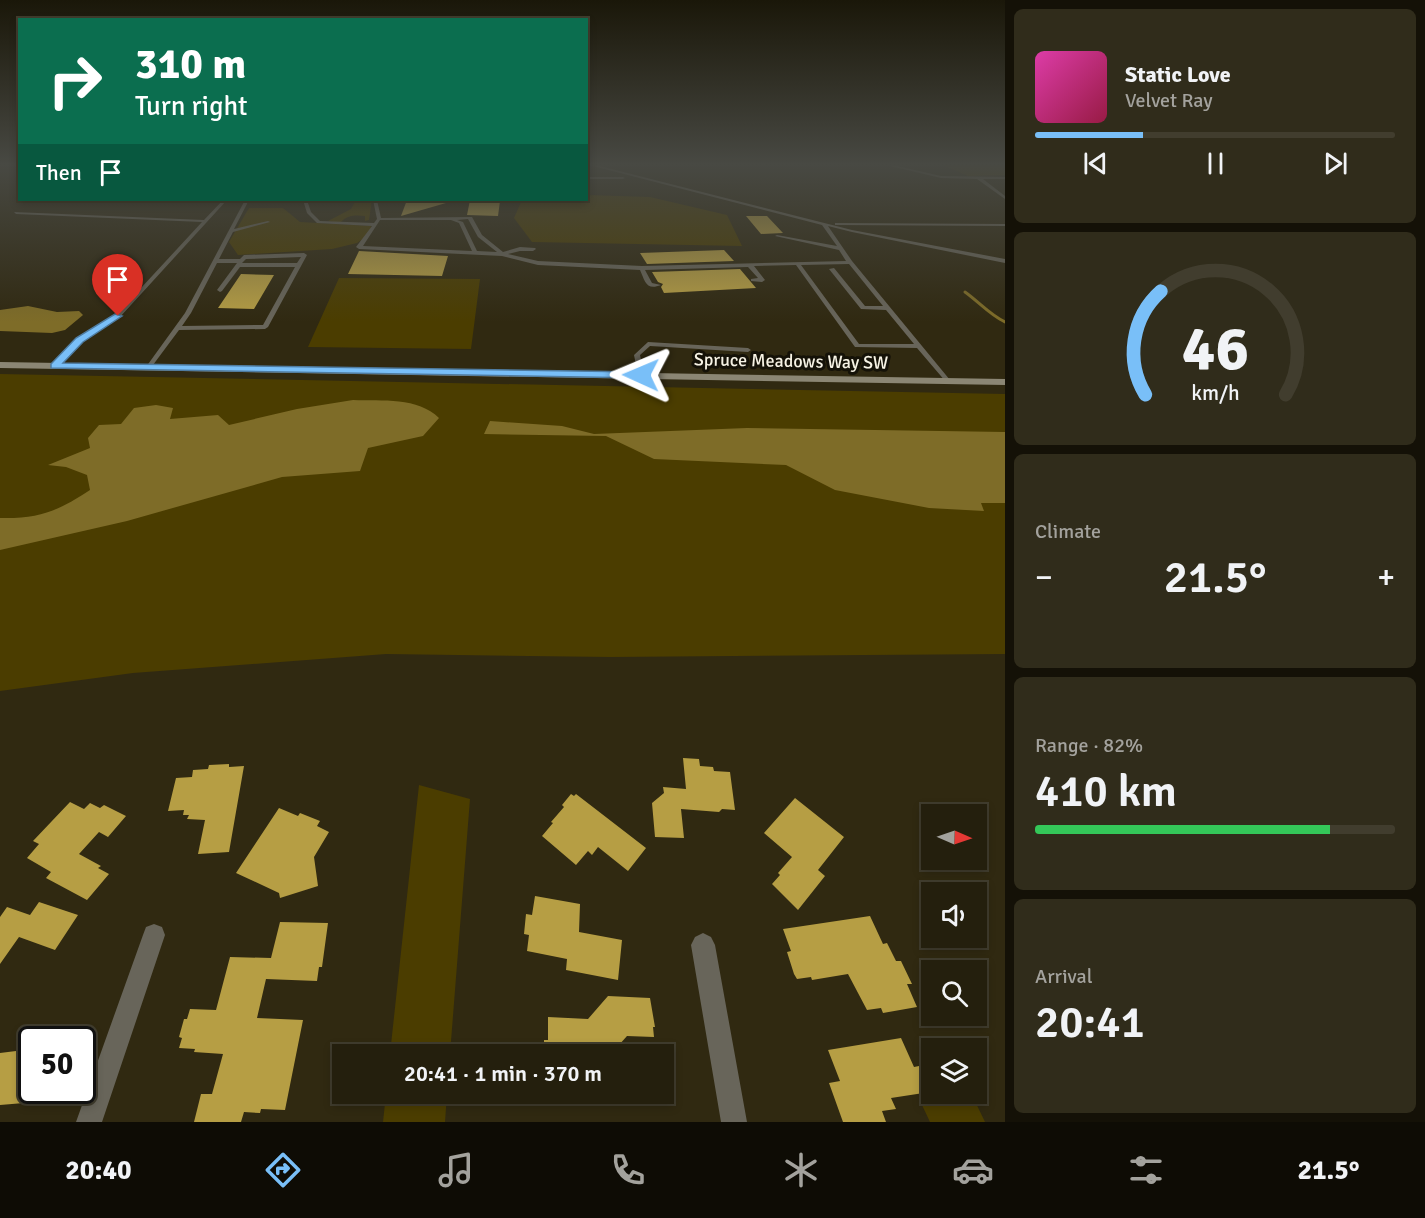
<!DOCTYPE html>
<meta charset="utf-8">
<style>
body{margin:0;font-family:Signika,sans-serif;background:#302c1b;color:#f1f3f6;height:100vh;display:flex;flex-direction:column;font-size:22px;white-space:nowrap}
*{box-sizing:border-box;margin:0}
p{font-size:20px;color:#a3a29d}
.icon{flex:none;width:33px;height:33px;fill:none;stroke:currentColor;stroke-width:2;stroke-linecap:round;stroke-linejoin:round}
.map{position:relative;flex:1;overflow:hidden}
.panel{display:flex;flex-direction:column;gap:9px;padding:9px;background:#141107;width:420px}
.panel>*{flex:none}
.hud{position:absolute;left:18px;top:18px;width:570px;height:183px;border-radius:0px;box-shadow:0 3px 9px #0003,0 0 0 2px #413d2e;background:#0b6e4f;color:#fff;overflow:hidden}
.needle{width:39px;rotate:92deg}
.buttons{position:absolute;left:921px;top:804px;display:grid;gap:12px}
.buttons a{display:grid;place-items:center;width:66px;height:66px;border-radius:0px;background:#241f0d;box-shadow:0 3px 9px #0003,0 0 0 2px #413d2e;font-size:30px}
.speed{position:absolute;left:18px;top:1026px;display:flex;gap:12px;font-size:30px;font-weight:700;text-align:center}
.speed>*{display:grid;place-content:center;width:78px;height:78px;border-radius:50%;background:#241f0d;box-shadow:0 3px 9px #0003,0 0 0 2px #413d2e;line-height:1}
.speed .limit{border:3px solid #111;border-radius:9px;background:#fff;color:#111}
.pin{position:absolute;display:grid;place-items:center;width:51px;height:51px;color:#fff;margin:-62px -26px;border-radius:50% 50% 50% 0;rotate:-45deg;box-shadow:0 0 6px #0007}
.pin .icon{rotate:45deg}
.me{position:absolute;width:66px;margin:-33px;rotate:271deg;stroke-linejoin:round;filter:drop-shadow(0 0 4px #0008)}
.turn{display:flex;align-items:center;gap:21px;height:126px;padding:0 18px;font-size:27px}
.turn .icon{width:78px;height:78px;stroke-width:2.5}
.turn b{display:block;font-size:42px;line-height:51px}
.then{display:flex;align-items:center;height:57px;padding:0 18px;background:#0003;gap:12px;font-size:22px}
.big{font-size:45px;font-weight:600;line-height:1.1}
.panel .card{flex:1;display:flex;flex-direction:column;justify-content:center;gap:9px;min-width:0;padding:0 21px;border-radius:9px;background:#302c1b}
.panel .dial{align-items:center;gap:0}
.dial svg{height:156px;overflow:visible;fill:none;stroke:#413d2e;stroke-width:7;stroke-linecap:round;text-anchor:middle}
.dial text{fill:#f1f3f6;stroke:none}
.song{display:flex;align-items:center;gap:18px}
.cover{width:72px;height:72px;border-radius:9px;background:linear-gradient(135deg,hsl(320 70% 55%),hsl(340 70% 35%))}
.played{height:6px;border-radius:3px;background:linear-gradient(90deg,#79bff8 30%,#413d2e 30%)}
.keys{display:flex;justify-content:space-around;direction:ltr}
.heat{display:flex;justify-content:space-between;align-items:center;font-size:33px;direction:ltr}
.charge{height:9px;border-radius:4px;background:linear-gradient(90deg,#34c759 82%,#413d2e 0)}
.trip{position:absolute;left:332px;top:1044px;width:342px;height:60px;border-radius:0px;background:#241f0d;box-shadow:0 3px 9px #0003,0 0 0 2px #413d2e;font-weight:600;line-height:60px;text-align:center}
.tab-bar{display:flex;height:96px;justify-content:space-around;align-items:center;background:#0e0c05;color:#a3a29d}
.tab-bar .icon{width:42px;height:42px}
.tab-bar .selected{color:#79bff8}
.tab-bar b{font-size:27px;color:#f1f3f6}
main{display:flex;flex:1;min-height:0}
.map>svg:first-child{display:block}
.green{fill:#4b3d00}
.water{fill:#7e6c28}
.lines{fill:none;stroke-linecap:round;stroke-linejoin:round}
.stream{stroke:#7e6c28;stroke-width:3}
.building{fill:#b69e44}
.lane{fill:#68655a;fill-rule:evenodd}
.street{fill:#68655a;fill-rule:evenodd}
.secondary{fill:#8b8674;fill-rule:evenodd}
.route{fill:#79bff8;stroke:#4f7ca1;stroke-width:1.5}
.labels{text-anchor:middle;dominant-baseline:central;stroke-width:6;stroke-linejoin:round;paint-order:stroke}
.far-street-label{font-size:18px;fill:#f7f3e5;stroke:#151208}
</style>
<main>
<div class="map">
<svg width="1005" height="1122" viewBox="0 0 1005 1122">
<rect width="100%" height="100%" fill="#302911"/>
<!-- green -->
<path class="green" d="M943 165H1005V175L968 176Z
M587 195 650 197 727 215 742 246 532 242 514 218 522 200H586Z
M356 200H372L369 220 365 221V216C355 215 347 215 340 223L328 221 351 209Z
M249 208H283L300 222 371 226 370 234 357 243 332 249 238 255 229 242Z
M339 278 480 279 471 349 308 347Z
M0 374 1005 394V654L611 657 386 654 133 673 0 691Z
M419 785 470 799 450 1054H390Z
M386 1094H447L445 1122H383Z
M972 1095 985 1122H930L922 1105Z"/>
<!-- water -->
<path class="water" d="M28 306 57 312 79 311 83 315 65 330 52 333 0 331V310Z
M353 400C382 401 418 397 439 418L423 436 368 448 360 471 282 477 127 521 0 550V518C39 519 58 511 90 490L87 475 66 467 48 465 90 448 88 438 99 425 121 424 134 408 156 405 173 408 170 419 218 415 229 425 297 409Z
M490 421 562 426 594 434 747 428 1005 432V503H981L984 511 929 508 835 490 786 465 654 459 606 436 484 434Z"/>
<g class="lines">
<!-- stream -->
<path class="stream" d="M965 292C979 302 990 315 1005 322"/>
</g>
<!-- building -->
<path class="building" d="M407 200H445L446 203 401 216Z
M470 200 500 201 498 216 467 215Z
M746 216H767L783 233 761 234Z
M724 250 734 261 647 264 640 253Z
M359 251 448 256 442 276 348 274Z
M740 269 756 288 664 293 661 287 663 284 658 282 652 272Z
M241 274 274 275 254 309 218 308Z
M683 758 699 759 700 766 713 767 714 771 730 772 735 810 722 809 719 812 681 809 684 838 655 837 652 803 664 793 663 787 686 789Z
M229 764V767L244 766 229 852 198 854 205 820 187 819 189 815H183L184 810 168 811 176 778 192 777 193 770 208 769 209 765Z
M571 794 574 796 576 794 646 848 628 871 598 847 592 855 588 851 576 865 542 836 553 823 551 822 564 807 562 805Z
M795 798 844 837 818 870 825 876 798 910 772 884 780 875 778 873 792 857 764 833Z
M70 802 84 809 90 803 100 808 104 805 126 816 108 837 99 832 79 854 101 866 98 868 109 874 87 900 46 878 51 872 27 858 39 844 33 841Z
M279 808 298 816 300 813 320 821 317 826 329 832 314 857 318 886 280 898 279 893 236 873Z
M535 896 580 904 579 932 622 940 618 980 566 970 567 959 527 951 529 935 524 934 526 914 532 915Z
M39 902 78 915 55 950 19 937 0 964V917L7 907 30 915Z
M870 916 883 944 887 943 896 961H901L912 984H907L917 1007 883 1013 881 1008 867 1010 848 974 812 980 811 977 797 979 794 974 787 952 791 951 783 929Z
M280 922 328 923 322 967H319L317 981 266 979 257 1018 303 1020 285 1110 261 1109 260 1113 244 1112 241 1122H194L201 1094H212L223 1054 194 1052 195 1049 179 1048 182 1038 179 1037 184 1019H187L190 1009 216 1010 230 957 271 958Z
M608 996 650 998 655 1027H653L654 1037 627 1036 611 1054H544V1040H548V1017L588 1019Z
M901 1038 914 1067 919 1066 930 1092 891 1098 896 1109 882 1111 886 1122H843L829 1083 840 1081 828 1050Z
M32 1049V1082L24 1103 0 1105V1053Z"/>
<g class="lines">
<!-- lane -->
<path class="lane" d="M589 165H596L852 230 1005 259V263L852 232 828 226 852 261 950 380 951 381 948 383 946 382 917 348 855 347 796 265 754 266 765 280 762 282 751 281V279L758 278 748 267 645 270 652 283 661 285C646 291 645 281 640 270L538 265 502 256 359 249 356 247 372 226 317 223 307 213 303 200H307L311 212 320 221 374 223 377 219 373 200H377L381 218 472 217 482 235 503 252 520 247 535 248 536 249 533 251H520L508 254 538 261 642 266 846 261 839 250 775 236 777 235 837 246 822 225ZM468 219 478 237 497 252 477 251 463 222 457 220ZM380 220H451L459 223 472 251 363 246ZM849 264 883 306H865L834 268 829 269 861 309 886 310 914 344H859L801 265Z
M886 165H893L941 176 1005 177V179H983L1005 196V199L977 179 941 178Z
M586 177H623L625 178 623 179H586Z
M223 200H227L120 317 82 341 57 367H53V365L78 339 116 315 202 222 16 214 14 212 204 220Z
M245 200H249L234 229 268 221 270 222 233 232 219 259H240L244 255 304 253 307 255 268 327 265 329 179 330 150 369H146V367L185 313ZM301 257 297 263H242L246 259ZM217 263H237L217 290 220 292 222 291 240 267H295L263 325 182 326 191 313Z
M835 223 1005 224V226L837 225H835Z
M648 342 748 348 751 350 748 352 650 346 640 355 644 375 641 377 638 375 634 355Z"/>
<!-- street -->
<path class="street" d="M154 924 162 927 165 935 102 1122H76L143 935 146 927Z
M703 933 711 937 715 945 747 1122H721L691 945 695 937Z"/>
<!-- secondary -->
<path class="secondary" d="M0 362 1005 379V385L0 368Z"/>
</g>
<!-- sky -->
<linearGradient id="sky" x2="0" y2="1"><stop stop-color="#1a1709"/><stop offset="0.51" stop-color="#484943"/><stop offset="1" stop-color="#484943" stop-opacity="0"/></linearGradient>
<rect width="1005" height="322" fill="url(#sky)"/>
<!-- route -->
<path class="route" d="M115 314 122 316 83 342 63 363 641 372 646 375 641 378 51 368V364L76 338Z"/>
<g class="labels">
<!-- far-street labels -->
<g class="far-street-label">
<text transform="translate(791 361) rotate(1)">Spruce Meadows Way SW</text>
</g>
</g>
</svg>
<div class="buttons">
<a><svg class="needle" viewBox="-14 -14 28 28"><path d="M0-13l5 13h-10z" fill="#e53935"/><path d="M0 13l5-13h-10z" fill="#a3a29d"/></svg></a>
<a><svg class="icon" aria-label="sound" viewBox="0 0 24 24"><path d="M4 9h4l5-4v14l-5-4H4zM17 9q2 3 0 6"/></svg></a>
<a><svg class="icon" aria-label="search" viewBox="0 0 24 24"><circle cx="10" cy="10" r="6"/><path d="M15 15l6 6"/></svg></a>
<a><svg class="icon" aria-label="layers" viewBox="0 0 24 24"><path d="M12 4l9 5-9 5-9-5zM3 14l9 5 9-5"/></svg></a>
</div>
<div class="speed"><div class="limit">50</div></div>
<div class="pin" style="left:118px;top:316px;background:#d93025"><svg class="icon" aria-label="arrive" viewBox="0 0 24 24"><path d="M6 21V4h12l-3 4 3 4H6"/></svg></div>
<svg class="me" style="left:641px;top:375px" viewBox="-20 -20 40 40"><path d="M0-17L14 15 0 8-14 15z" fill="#79bff8" stroke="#fff" stroke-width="4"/></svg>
<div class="trip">20:41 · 1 min · 370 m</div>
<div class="hud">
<div class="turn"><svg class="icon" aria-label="right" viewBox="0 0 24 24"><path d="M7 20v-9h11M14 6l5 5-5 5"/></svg><div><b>310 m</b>Turn right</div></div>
<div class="then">Then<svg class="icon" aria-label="arrive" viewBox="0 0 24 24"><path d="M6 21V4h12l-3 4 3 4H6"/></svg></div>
</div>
</div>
<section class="panel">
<div class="card">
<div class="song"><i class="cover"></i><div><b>Static Love</b><p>Velvet Ray</p></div></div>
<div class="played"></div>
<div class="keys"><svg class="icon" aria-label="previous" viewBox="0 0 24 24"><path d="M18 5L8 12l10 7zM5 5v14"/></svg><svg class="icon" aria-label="pause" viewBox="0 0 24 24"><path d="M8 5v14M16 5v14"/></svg><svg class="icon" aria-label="next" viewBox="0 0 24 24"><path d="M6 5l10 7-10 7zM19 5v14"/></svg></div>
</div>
<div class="card dial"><svg viewBox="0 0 100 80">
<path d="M14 69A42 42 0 1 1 86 69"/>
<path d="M14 69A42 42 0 0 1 22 16" stroke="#79bff8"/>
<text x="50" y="56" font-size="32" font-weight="700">46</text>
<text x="50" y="72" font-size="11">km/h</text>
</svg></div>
<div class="card"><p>Climate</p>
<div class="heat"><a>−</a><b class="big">21.5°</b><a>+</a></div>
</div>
<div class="card"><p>Range · 82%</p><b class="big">410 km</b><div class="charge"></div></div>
<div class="card"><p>Arrival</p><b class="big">20:41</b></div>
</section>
</main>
<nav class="tab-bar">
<b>20:40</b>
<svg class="icon selected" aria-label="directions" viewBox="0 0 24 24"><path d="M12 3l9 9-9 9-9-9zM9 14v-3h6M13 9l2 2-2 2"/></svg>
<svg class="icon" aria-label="music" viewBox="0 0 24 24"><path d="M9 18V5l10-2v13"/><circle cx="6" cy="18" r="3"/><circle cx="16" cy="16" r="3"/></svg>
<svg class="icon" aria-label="phone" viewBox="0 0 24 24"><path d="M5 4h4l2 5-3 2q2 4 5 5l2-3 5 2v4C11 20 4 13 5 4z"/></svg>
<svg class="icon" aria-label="climate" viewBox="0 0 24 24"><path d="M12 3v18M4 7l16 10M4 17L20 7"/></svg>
<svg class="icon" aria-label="car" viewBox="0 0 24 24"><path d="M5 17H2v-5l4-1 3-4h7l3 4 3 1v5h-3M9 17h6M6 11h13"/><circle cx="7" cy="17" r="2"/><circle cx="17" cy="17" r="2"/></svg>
<svg class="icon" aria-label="filters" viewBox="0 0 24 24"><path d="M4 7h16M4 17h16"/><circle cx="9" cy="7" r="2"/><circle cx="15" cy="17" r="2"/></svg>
<b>21.5°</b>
</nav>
